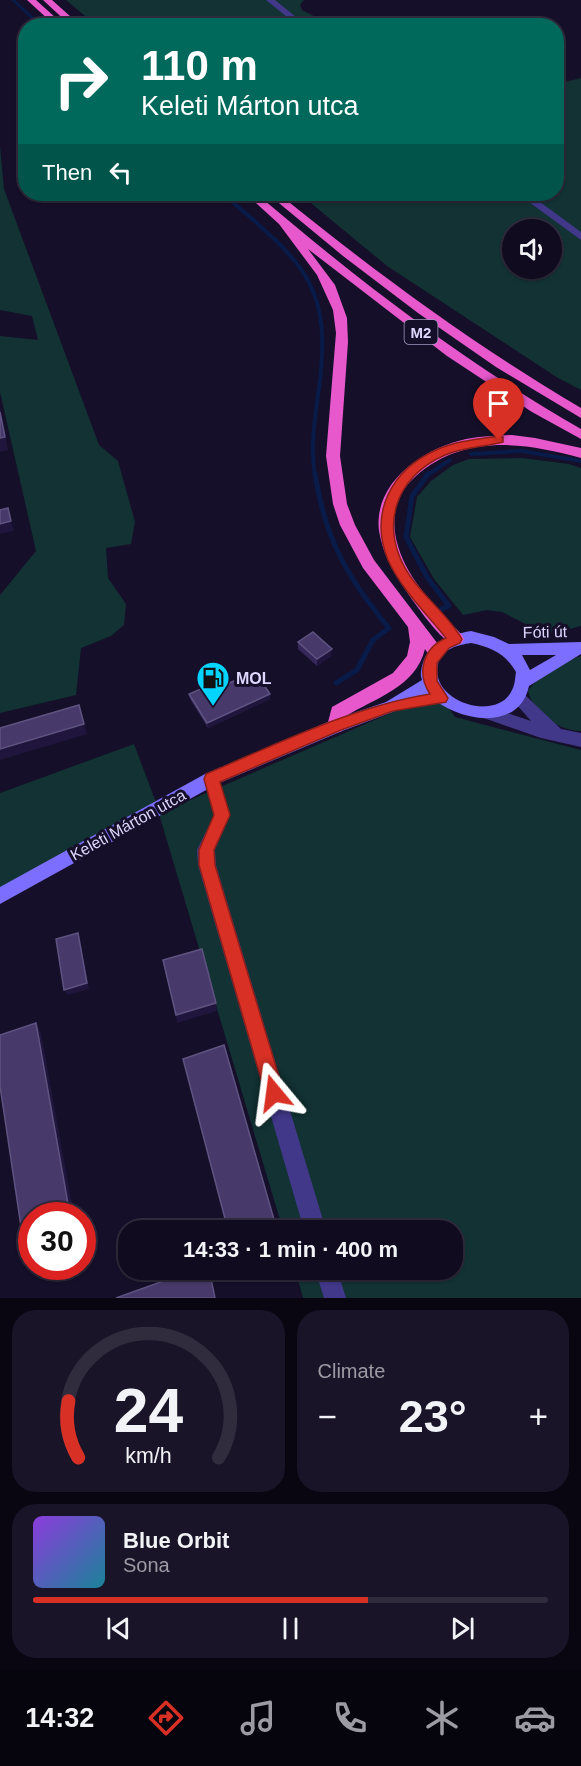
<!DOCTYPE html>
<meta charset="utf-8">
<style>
body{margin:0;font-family:Helvetica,sans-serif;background:#191428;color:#f1f3f6;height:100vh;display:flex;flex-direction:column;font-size:22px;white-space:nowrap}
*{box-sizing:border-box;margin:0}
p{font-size:20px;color:#9c9ba4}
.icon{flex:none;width:33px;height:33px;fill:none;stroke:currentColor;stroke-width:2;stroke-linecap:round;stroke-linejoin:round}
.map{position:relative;height:1298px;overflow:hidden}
.side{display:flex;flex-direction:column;gap:12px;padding:12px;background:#090611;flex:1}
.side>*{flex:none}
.top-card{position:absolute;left:18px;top:18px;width:546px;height:183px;border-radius:24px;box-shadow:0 2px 4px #0004,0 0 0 2px #302b3d;background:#00695c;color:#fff;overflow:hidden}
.controls{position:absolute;left:502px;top:219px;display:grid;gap:12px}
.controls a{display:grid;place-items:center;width:60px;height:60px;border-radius:50%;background:#100b1f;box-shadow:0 2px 4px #0004,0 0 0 2px #302b3d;font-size:30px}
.speed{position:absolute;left:18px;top:1202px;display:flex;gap:12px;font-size:30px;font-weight:700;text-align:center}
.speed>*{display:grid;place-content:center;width:78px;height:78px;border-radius:50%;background:#100b1f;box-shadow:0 2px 4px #0004,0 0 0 2px #302b3d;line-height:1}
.speed .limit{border:9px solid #d22;background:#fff;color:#111}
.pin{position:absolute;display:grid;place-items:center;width:51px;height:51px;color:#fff;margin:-62px -26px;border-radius:50% 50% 50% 0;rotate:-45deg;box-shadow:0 0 6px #0007}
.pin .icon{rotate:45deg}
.me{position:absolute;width:66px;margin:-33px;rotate:344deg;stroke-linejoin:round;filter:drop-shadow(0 0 4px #0008)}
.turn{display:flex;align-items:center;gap:21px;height:126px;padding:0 24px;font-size:27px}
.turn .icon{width:78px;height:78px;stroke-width:2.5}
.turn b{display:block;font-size:42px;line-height:51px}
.then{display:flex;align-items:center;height:57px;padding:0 24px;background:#0003;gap:12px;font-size:22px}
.big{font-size:45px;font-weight:700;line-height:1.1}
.side .widget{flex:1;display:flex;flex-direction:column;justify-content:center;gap:9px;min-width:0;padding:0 21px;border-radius:24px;background:#191428}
.side .dial{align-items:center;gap:0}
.dial svg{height:156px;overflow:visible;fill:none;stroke:#302b3d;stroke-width:7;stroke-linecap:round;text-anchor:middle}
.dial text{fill:#f1f3f6;stroke:none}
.song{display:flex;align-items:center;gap:18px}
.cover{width:72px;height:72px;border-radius:9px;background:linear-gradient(135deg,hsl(270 70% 55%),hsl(190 70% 35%))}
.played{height:6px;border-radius:3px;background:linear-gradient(90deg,#d93025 65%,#302b3d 65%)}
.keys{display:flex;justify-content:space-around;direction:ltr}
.heat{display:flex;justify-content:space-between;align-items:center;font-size:33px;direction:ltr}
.side .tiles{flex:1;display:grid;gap:12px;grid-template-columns:1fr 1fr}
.widget:last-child{grid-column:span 2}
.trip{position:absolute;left:118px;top:1220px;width:345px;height:60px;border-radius:24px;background:#100b1f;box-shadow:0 2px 4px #0004,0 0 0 2px #302b3d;font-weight:700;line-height:60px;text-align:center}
.tab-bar{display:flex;height:96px;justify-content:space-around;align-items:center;background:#06040c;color:#9c9ba4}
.tab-bar .icon{width:42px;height:42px}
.tab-bar .current{color:#d93025}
.tab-bar b{font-size:27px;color:#f1f3f6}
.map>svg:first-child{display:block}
.green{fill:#123233;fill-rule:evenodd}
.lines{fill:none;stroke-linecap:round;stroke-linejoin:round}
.stream-far2{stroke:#081b49;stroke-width:3}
.stream-far1{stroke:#081b49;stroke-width:4}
.stream{stroke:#081b49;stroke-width:5}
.minor{fill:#41388a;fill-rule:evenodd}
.secondary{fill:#7c6eff;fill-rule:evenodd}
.trunk{fill:#e758cc;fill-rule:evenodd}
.wall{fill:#352758}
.shaded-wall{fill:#20163d}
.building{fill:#473a6a;stroke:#5f5381;stroke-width:1.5}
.route{fill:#d93025;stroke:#8d1f18;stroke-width:1.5}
.labels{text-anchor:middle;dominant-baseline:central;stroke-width:6;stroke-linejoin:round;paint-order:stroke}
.shield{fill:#150f29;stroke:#a29bbf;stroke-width:1.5}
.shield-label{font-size:15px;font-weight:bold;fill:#ded7ff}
.street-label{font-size:16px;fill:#ded7ff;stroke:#150f29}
.poi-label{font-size:16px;font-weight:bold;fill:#ded7ff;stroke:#150f29;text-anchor:start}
</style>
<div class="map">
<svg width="581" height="1298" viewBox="0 0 581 1298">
<rect width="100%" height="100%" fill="#150f29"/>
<!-- green -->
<path class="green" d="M66 0H304L300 5 302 10 331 25H96Z
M581 78V390L558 378 387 266 300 194H556L557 84ZM513 230H552V268H513Z
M0 146 4 189 99 445 118 461 135 522 131 544 106 548 108 578 126 604 124 625 111 636 81 648 76 695 0 713V595L36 551 0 392V336L38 340 32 316 0 310Z
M522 458 569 464 581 468V626L555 633 541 632 502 612 487 610 463 615 434 579 410 537 417 497 431 481 453 465 469 459Z
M581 656V731C557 730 534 714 528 691 542 672 559 664 581 656Z
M441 697 455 717 581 750V1298H303L295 1269H453V1230H283L159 814 0 895V793L134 744 160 813 423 699Z"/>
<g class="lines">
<!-- stream-far2 -->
<path class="stream-far2" d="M13 0 41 26
M223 194 237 206"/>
<!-- stream-far1 -->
<path class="stream-far1" d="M235 204C307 266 332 289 319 388 315 417 310 447 315 476
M471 454 522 451 581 461
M426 476 450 460"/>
<!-- stream -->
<path class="stream" d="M315 474C325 539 348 579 389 628L373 640 357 670 336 683
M428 474 412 496 406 537 427 577 449 606 442 609"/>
<!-- minor -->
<path class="minor" d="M266 0H275L307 26H298Z
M518 194H529L581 232V240Z
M518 691 523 693 561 729 581 733V747L541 738 481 717 479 712 481 707 487 706 531 721 510 697 513 693Z
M211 772 217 774 219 779 230 815 215 850 216 865 326 1230H304L198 865 197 850 214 815 203 779 205 774Z
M315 1269H337L346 1298H324Z"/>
<!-- secondary -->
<path class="secondary" d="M471 631 494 637 509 644 581 642V654L529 686C519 734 454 721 428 694L398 710 342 731 217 784 0 904V887L205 774 330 721 386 702 422 680C420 674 421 672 422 666 428 642 448 635 471 631ZM471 643C491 647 506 654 516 672 515 678 515 685 512 690 498 723 429 702 438 664 441 649 458 645 471 643ZM522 655H556L530 670Z"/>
<!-- trunk -->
<path class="trunk" d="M27 0H36L57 19 50 21Z
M43 0H52L81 26H71Z
M246 194H257C359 281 464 362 581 429V439L532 412 447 356 308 249 335 285 347 318 348 342 340 456 347 504 355 525 374 560 444 652 442 657C433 659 430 657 425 649 416 687 375 698 346 716L342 731 336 733 330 731 327 726 332 707 393 673 407 656 410 642 408 627 363 568 340 525 333 504 326 456 336 333 333 310 317 275 279 224Z
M268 194H279C375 272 474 345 581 408V418L496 367 418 313 343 256Z
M512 435 535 438 581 448V458C524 442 464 434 416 476 395 494 390 520 398 546 408 581 438 609 462 635L464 639 462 643C458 645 457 646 453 644 438 640 396 578 389 562 384 552 381 542 379 531 373 482 424 448 466 439 481 436 496 436 512 435Z"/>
</g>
<!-- wall -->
<path class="wall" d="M298 642 331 656 317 666 298 649Z
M220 687 270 694V699L208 728 190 699 189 694Z"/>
<!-- shaded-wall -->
<path class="shaded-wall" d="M0 407 8 450 0 452Z
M10 518 14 531 0 534V524Z
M332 649 331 656 317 666V659Z
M270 694V699L208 728 207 723Z
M84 724 87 734 0 760V749Z
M78 933 80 939 89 989 67 995 64 990Z
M216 1003 217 1011 177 1023 176 1015Z
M36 1023 41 1033 74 1215H70Z
M32 1251V1259H31L25 1253Z"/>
<!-- building -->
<path class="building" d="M0 412 5 437 0 438Z
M8 508 11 521 0 524V510Z
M313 632 332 649 317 659 298 642Z
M255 672 270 694 207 723 189 694 217 682 220 687Z
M79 705 84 724 0 749V728Z
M78 933 87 983 64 990 56 939Z
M202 949 216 1003 176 1015 163 960Z
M36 1023 70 1215H32V1251L25 1253 0 1086V1035Z
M224 1045 277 1230H228L183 1059Z
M197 1269H209L215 1298H116Z"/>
<!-- route -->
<path class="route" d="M499 436 503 437V442C484 447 464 447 445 455 394 477 378 529 410 576 425 598 449 616 462 639L460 643 449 648 437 663V681L448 698 446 702 393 711 341 730 220 782 230 815 214 850 215 865 284 1093 281 1099 274 1102 268 1099 265 1093 199 865V850L214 815 204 779 206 774C279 743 352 707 430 694 416 673 423 648 446 638 426 613 401 589 388 560 369 513 391 470 436 450 456 441 478 439 499 436Z"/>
<!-- icons -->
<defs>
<g id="fuel-pin" transform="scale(1.725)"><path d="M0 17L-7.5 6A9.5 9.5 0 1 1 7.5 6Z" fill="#03d3ff" stroke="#150f29"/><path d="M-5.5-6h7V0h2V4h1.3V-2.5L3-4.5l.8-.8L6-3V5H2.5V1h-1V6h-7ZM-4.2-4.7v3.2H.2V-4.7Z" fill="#111"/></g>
</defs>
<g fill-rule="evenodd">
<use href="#fuel-pin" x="213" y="678"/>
</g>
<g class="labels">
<!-- shield labels -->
<rect class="shield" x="404.5" y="320" width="33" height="24" rx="4.5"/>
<g class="shield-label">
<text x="421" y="332">M2</text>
</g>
<!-- street labels -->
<g class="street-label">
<text transform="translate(545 632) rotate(-1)">Fóti út</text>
<text transform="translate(128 825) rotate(-29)">Keleti Márton utca</text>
</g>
<!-- poi labels -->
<g class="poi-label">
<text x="236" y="678">MOL</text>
</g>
</g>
</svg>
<div class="controls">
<a><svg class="icon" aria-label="sound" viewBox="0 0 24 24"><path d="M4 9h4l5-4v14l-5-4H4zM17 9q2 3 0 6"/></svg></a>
</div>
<div class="speed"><div class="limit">30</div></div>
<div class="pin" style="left:499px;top:440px;background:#d93025"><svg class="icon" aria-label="arrive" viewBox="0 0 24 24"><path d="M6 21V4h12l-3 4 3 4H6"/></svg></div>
<svg class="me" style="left:274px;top:1093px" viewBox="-20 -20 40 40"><path d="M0-17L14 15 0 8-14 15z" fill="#d93025" stroke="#fff" stroke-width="4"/></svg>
<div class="trip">14:33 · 1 min · 400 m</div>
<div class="top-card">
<div class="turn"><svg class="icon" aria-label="right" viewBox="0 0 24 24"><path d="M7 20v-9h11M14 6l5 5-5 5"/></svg><div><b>110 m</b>Keleti Márton utca</div></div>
<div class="then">Then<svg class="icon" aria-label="left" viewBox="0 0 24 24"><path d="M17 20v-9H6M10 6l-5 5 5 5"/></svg></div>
</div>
</div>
<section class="side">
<div class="tiles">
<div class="widget dial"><svg viewBox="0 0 100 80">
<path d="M14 69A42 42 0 1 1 86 69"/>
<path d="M14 69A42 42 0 0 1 9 40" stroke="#d93025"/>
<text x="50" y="56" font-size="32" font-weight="700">24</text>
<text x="50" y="72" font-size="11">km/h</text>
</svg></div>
<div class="widget"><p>Climate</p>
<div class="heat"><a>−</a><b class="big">23°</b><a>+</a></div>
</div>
<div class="widget">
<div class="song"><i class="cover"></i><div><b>Blue Orbit</b><p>Sona</p></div></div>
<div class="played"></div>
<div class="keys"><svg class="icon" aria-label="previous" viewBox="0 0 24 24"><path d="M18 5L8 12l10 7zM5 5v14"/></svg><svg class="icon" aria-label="pause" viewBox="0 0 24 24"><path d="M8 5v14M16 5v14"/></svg><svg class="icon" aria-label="next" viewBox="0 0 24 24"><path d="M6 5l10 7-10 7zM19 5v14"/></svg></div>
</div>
</div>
</section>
<nav class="tab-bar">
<b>14:32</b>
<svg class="icon current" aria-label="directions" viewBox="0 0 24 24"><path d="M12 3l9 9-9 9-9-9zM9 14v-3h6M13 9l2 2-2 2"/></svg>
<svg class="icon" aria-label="music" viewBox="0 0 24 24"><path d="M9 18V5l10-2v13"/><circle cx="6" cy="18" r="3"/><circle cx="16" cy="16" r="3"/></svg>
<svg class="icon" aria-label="phone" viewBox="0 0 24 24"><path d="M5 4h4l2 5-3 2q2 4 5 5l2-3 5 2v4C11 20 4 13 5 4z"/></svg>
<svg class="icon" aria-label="climate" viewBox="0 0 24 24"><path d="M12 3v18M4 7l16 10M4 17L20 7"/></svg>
<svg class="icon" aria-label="car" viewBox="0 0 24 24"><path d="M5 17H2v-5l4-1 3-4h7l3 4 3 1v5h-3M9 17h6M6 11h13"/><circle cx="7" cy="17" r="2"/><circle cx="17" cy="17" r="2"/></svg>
</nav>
